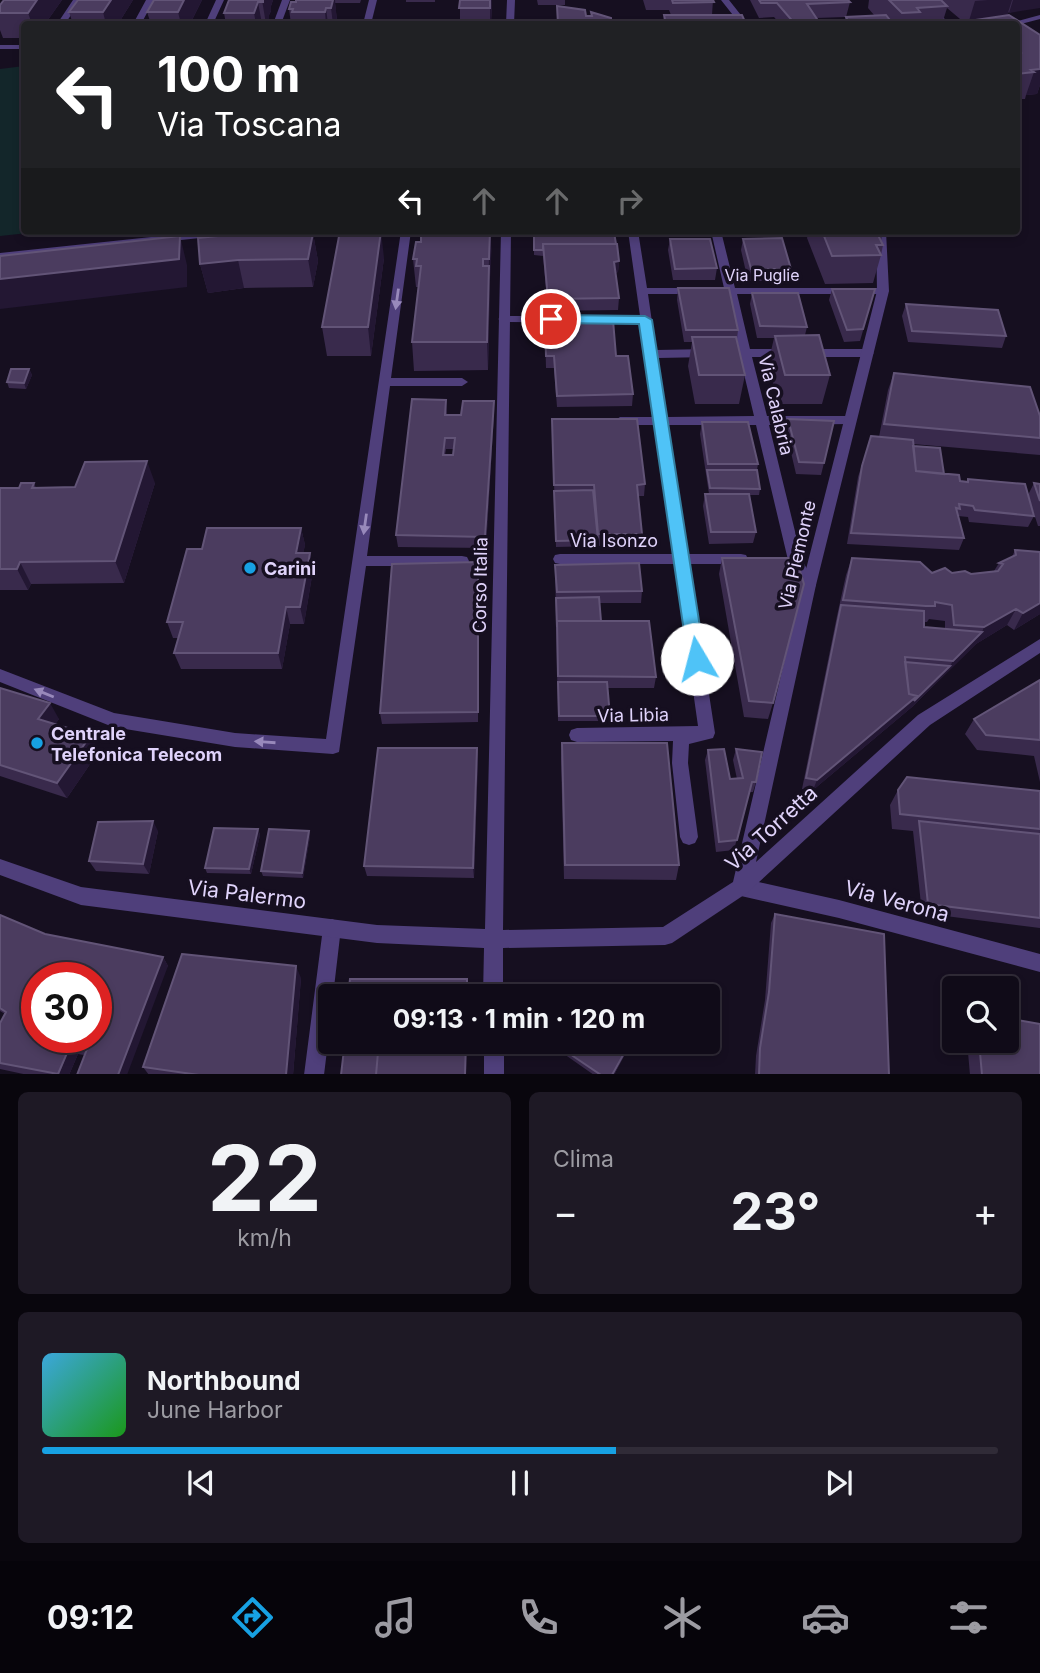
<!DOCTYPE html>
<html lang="it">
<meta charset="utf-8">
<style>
body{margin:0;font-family:Inter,sans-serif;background:#1e1925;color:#f1f3f6;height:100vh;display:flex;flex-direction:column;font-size:26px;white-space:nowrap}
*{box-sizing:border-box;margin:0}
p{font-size:23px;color:#9c9ba2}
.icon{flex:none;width:38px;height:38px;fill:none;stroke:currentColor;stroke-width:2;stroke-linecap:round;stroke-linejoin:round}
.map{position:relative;height:1074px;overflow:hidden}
.side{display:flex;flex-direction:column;gap:18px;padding:18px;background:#09060d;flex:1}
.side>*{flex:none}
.hud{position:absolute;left:21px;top:21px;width:999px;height:214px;border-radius:7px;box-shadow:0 4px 10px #0003,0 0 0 2px #302b37;background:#202124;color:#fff;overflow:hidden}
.buttons{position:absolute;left:942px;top:976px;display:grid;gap:14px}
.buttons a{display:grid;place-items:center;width:77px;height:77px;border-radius:7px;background:#100b18;box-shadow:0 4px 10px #0003,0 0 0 2px #302b37;font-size:35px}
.speed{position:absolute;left:21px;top:962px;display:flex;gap:14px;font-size:35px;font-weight:700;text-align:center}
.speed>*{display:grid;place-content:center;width:91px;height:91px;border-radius:50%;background:#100b18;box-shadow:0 4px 10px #0003,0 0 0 2px #302b37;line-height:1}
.speed .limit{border:10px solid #d22;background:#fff;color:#111}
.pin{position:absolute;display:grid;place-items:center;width:60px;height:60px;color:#fff;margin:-30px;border:4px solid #fff;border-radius:50%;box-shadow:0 2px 7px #0007}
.me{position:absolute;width:77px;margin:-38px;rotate:352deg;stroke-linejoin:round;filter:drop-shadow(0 0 5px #0008)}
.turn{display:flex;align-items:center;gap:24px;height:147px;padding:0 21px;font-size:32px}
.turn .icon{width:91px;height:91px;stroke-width:2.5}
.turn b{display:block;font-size:49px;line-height:60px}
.lanes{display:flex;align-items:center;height:66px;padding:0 21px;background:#0003;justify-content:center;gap:35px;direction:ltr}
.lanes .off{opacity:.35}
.big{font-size:52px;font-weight:700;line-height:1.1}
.side .card{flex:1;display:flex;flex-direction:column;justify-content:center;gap:10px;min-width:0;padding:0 24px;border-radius:10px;background:#1e1925}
.side .dial{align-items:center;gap:0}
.dial b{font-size:91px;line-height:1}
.song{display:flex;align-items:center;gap:21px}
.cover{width:84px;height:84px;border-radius:10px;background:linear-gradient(135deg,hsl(200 70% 55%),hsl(120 70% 35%))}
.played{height:7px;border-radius:4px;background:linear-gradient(90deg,#17a1e3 60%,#302b37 60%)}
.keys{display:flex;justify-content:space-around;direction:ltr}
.heat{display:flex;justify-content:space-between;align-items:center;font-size:38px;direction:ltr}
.side .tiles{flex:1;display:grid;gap:18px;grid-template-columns:1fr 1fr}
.card:last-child{grid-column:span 2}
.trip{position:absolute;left:318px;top:984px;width:402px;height:70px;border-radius:7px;background:#100b18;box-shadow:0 4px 10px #0003,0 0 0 2px #302b37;font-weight:700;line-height:70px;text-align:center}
.tabs{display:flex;height:112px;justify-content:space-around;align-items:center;background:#06040a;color:#9c9ba2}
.tabs .icon{width:49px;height:49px}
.tabs .active{color:#17a1e3}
.tabs b{font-size:32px;color:#f1f3f6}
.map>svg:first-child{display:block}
.green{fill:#13262a}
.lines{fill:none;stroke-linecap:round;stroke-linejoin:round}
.minor{fill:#4f3f7b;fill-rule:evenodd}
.tertiary{fill:#4f3f7b;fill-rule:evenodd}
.wall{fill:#392a4c;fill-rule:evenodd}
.shaded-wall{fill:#231733}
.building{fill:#4b3c5f;stroke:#625477;stroke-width:2;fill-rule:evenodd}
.oneway{fill:#9889bb}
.route{fill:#4fc3f7;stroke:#337fa1;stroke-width:2}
.poi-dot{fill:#17a1e3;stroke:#160f20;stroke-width:2.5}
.labels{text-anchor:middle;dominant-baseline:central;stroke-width:7;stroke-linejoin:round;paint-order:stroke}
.far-street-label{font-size:16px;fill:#e0d3fb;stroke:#160f20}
.street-label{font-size:18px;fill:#e0d3fb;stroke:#160f20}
.poi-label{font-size:18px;font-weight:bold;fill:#e0d3fb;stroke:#160f20;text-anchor:start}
.near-street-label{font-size:21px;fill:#e0d3fb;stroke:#160f20}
</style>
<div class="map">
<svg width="1040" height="1075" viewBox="0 0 1040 1075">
<rect width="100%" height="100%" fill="#160f20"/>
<!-- green -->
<path class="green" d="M24 66V231H47L0 236V69Z"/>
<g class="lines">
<!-- minor -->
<path class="minor" d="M73 0H81L65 24H57Z
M146 0H154L141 24H133Z
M216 0H224L213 24H205Z
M282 0H290L281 24H273Z
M369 0H377L371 24H363Z
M721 0H729L748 24H740Z
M916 0H925L950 24H942Z
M0 45H24V49H0Z
M208 231H243L238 234 0 259V253Z
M401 231H411L391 378H462L468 382 462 386H390L367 556H462L467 557 469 561 467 565 462 566H366L339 752 333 754 235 747 113 727 0 682V669L114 713 235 733 326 739Z
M628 231H638L647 288H695L701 291 695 294H648L656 350 709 349 715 353 709 357 658 358 667 417 754 416 740 357 734 353 739 350 726 294 717 291 724 288 711 231H721L735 288H883L889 291 883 294H737L750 349H868L874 353 868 357H752L767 416H849L855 420 849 424 769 425 802 560 816 585 814 589H804L788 560 756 425H668L688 554H741L746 555 748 559 746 563 741 564H689L715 733 713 738 689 744 688 763 698 837 695 843 689 845 683 843 680 837 672 763 673 741 577 742 571 740 569 735 571 730 577 728 698 726 675 564H560L555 563 553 559 555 555 560 554H673L655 425H620L614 421 620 417H654L646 357 643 354 645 351 641 323 504 322 498 319 504 316H640Z
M741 878 839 900 1040 954V972L839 918 741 896 735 893 732 887 735 881Z
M332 919 339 922 341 928 333 996H331V1018L324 1075H304L323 928 325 922Z"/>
<!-- tertiary -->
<path class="tertiary" d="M507 0H515L514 24H506Z
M1040 15V19L1017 25 1007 24Z
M501 231H511L503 930 663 927 733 882 802 585 877 291 876 231H886L889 291 816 585 756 862 918 715 1040 639V653L930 725 747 893 672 943 665 945 503 948V996H483L484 948 377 943 81 905 0 875V859L81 887 377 925 485 929Z
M484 1041H504V1075H484Z"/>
</g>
<!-- wall -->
<path class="wall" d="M62 0 45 24H24V38H3L0 30V5Z
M133 0 118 24H73L69 12Z
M202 0 190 24H151L147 12Z
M229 0H273L271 6V11L269 15V20L268 24H226L224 13Z
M296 0H361L360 3H335L337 21 336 24H291L289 9 296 2Z
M406 0H435V2H406Z
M460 0H492L491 24H460Z
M537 0H565V5H538Z
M643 0H713L712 15 746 24H663L664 15H671L669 10H646Z
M750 0H848L850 2 846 17 874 15 868 8 869 0H1040L1009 13 1008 12 1007 15 1040 35V85L1037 94 1026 95 1025 99H1017V24H966L947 8 942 24H780L774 17 759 18ZM845 17V21L819 22 816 18Z
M491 231 488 370 414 371 412 342 418 287H416L413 259 421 242Z
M809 231H883L881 241 883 245 881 255 873 283 825 284 807 238Z
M313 233 318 261 313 287 244 288 208 293 200 264Z
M534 233 616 244 619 261 618 272 615 273 619 298 618 310 548 311 543 256 534 255Z
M670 239 717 268 715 280H673L668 250Z
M743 239 791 269 789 281H748L741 250Z
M384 258 371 356H327L322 327Z
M678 288 738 330 737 339 745 375 739 404H695L688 366 692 342H684L677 300Z
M832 289H875L860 341 844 342 829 300Z
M752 293 807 327 805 335 830 375 822 404H778L768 364 774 338H757L750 304Z
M906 304 1006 336 1002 348 908 342 902 316Z
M545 332 616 356 633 394 632 406 557 407 554 368H546Z
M29 369 32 375 26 389 9 388 7 382Z
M894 373 1040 416V455L913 444 944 474 960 481 966 482 968 479 1034 516 1028 527 969 522 968 517 958 516 964 538 959 550 847 544 858 477 871 436 879 437 888 390Z
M446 400 447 415H461L494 401V413L486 548 398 547 396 535ZM446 449H454L453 455H445Z
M552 419 645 484 644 496H638L642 534 640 545 556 547Z
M788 419 824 463 821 475 796 474 786 431Z
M702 422 758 464 757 470 760 489 759 495H749L756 532 753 543 709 544 703 506 705 494H709L700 434Z
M34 483 36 488 75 487 155 483 124 583 31 584 28 590H0V488H19Z
M1034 483 1040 484V526H1038L1028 495Z
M301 528 305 545 303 553H310L313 570 304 624H290L282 669H181L174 653 178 638H173L167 622 202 549Z
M1015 550 1040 552V614L1014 630 1007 625 976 644 912 707 813 790 802 789 837 616 846 575 852 558 932 573H952L971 574 994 571 999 563 1012 557ZM929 619 945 621V629L924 627V622H927Z
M722 558 773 703 768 719 744 717 719 574Z
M478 562V722L382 724 380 713Z
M555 565 642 591 641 603H599L601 621 656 677 654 688H608L609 721H558Z
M1040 680V782L1034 756 977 750 965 734 974 719Z
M0 688 59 719 55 724 99 751 67 798 0 776Z
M562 743 679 865 676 880 564 879 561 759Z
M477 748 478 759 474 878 367 876 364 866Z
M736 749 756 782 753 792H749L734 850 716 852 705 760 708 750 730 779H737L733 760Z
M898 790 1040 791V928L922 913 913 831 892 829 890 805Z
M258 829 260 835 251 874 207 873 205 868Z
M158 831 149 874 96 871 89 861Z
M309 831 310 836 303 878 263 876 261 871Z
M775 914 889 1075H755L756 1056 765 1000 771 923Z
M0 915 45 934 163 957 168 966 84 1055 78 1054 69 1075H28L0 1069V1023L5 1014 0 1011Z
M301 978 293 1075H149L143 1067Z
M569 1041H632L614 1075H594L564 1054V1050Z
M967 1041H1006L1040 1075H970Z"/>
<!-- shaded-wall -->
<path class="shaded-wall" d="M37 0H62L45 24H32L28 13Z
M111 0H133L118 24H106L103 12Z
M184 0H202L190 24H181L178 12Z
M262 0H273L271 6V11L269 15V20L268 24H266Z
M333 0H335L337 21 336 24H333L331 8Z
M490 0H492L491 24H490Z
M988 0H1012L1005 22 976 20 975 24H968L975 1Z
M1013 0H1040V8L1009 13Z
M258 2 262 24H256L254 13Z
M326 8 328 24H326L325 12Z
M1040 65V85L1037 94 1026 95 1034 72 1031 70Z
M381 231 384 258 371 356 368 327Z
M491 231V251L492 240 490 281 488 370 487 342 489 259Z
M313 233 318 261 313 287 308 259Z
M180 236 187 265V287L0 309V279Z
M238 260 244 288 208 293 200 264Z
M619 261 618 272 613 273 614 262Z
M29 369 32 375 26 389 24 383Z
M494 401V413L486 548 485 537Z
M147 461 155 483 124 583 115 561Z
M301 528 305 545 300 570 296 553Z
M310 553 313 570 304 624 300 607Z
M20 562 31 584 28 590 17 569Z
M1040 603V614L1014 630 1023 613Z
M286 607 290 624 282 669 278 653Z
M1016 609 1007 625 976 644 912 707 813 790 817 780 950 666 953 661 982 632 984 627Z
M50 703 59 719 48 735 38 719Z
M91 735 99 751 67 798 57 783Z
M477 748 478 759 474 878 473 868Z
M153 821 158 831 149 874 143 864Z
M258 829 260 835 251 874 249 869Z
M309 831 310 836 303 878 302 873Z
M163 957 168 966 127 1075H118Z
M296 966 301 978 293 1075H286Z
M466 1041H467L466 1075H465Z
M631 1041H632L614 1075H612Z
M70 1046 78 1054 69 1075H59Z"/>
<!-- building -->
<path class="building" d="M4 0H37L28 13H0V5Z
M78 0H111L103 12H69Z
M154 0H184L178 12H147Z
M229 0H263V2H258L254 13H224Z
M296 0H333L331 8H326L325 12H292L293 9H289L291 2H296Z
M460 0H490V8H459Z
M672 0H713L714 2 673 3Z
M759 0H848L850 2 807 4 819 22 861 21 864 24H795L777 3H761Z
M889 0H941L947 6 917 8 920 12 902 13Z
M557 6 585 10 586 16H592L591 12 611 18V24H558Z
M664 15H742L746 24H666Z
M886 15 893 24H864L861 21H848L846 17Z
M1009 15 1040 35V69L1031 70 1034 72 1017 74V54L1022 53 1017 52V24H981L976 20Z
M340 231H381L368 327H322Z
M421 231H490L489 259H483V266H489L487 342H412L421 266H416L417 259H413L416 242H421Z
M822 231H883H876L883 245H876L881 255 832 256Z
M258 232 313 233 308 259 238 260 200 264 198 238Z
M614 232 616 244H543V250H534V233Z
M180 236 179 259 0 279V256Z
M782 238 791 269H751L743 239Z
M670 239H710L717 268 675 269Z
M543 244H617L619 261 614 262 619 298 548 299Z
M678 288H729L738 330H686Z
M832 289H875L863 329 847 330Z
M752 293H798L807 327 760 326Z
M906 304 998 310 1006 336 912 331Z
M545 320H613L616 356H628L633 394 557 396 554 356H546Z
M819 335 830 375H785L775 336Z
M692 337H736L745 375H699Z
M11 369H29L24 383 7 382Z
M894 373 1030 387 1040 416V438L884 424Z
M412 399 446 400 445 415H461L463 401H494L485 537 396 535ZM445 438H455L453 455H443Z
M552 419H637L645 484 637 485 642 534H598L594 485H554Z
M788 419 834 421 824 463 799 462Z
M702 422H748L758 464H708Z
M871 436 913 440 916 471 959 475 960 481 968 482V479L1025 484 1034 516 975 510 973 506 959 504 960 509 956 508 964 538 851 533 862 466Z
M913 446 940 448 944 474 916 471Z
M147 461 115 561 20 562 17 569H0V488H19L21 483H34L32 488 75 487 85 462Z
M707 470H757L760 489 710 488Z
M1034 483 1040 484V501Z
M593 490 598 540 556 541 554 491Z
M705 494H749L756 532H711Z
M207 528H301L296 553H310L300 607H286L278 653H174L183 622H167L187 549H202Z
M1015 550 1040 552V603L1023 613 1016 609 984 627 954 625 952 605 935 602V606H926L843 600 852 558 920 562 932 573 945 568 952 573 965 571 971 574 998 571 1003 564 999 563 1016 555Z
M722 558H796L804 584 773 703 749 701Z
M478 562V712L380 713 392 564Z
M639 563 642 591 557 592 555 565Z
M599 597 601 621H557V627L556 598Z
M841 605 924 611V627L982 632 953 661 905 657 909 694 917 696 817 780 806 778Z
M557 621H649L656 677 558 676Z
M905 662 950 666 914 701 917 696 909 694Z
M1040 680V740L986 735 974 719Z
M558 682H607L610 716H559Z
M0 688 50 703 38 719 91 735 57 783 0 765Z
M562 743H667L679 865H565Z
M378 748H477L473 868 364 866Z
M724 749 730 779 743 778 736 749 762 752 756 782H752L737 840 719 842 708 750Z
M907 777 1040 791V829L900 814 898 790Z
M153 821 143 864 89 861 98 822Z
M919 821 1040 834V918L928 904Z
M214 828 258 829 249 869 205 868Z
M269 829 309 831 302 873 261 871Z
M775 914 884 934 889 1075H759L760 1048 769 992Z
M0 915 45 934 163 957 118 1075H77L87 1049 70 1046 58 1074 0 1063V1023L6 1012 0 1008ZM37 978H96V1038H37Z
M182 954 296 966 286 1075H199L143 1067Z
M350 979H467V996H348Z
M1006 1018 1040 1024V1075H982L979 1041H1006Z
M345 1041H379L376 1075H341Z
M379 1041H466L465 1075H376Z
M569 1041H631L612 1075H601L564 1050Z"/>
<!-- one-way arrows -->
<defs><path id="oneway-solid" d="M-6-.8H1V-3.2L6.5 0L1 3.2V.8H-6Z" transform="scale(1.75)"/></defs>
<g class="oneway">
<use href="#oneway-solid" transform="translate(397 299) rotate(98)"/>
<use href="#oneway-solid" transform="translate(365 524) rotate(98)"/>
<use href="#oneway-solid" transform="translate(44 693) rotate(-158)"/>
<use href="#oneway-solid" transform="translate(265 742) rotate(-176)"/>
</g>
<!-- route -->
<path class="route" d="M645 316 652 320 705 659 697 666 688 659 639 324 551 323 545 319 551 315Z"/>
<!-- markers -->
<g class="poi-dot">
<circle cx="250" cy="568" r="7"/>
<circle cx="37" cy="743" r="7"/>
</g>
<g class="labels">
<!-- far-street labels -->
<g class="far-street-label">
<text x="762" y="275">Via Puglie</text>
</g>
<!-- street labels -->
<g class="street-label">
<text transform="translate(776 405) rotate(77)">Via Calabria</text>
<text x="614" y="540">Via Isonzo</text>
<text transform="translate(797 555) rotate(-77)">Via Piemonte</text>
<text transform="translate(480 585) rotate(-89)">Corso Italia</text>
<text transform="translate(633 715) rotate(-1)">Via Libia</text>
</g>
<!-- poi labels -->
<g class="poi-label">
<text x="264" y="568">Carini</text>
<text x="51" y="733">Centrale<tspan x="51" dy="21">Telefonica Telecom</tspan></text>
</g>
<!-- near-street labels -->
<g class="near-street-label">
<text transform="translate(771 828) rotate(-42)">Via Torretta</text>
<text transform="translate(247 894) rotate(7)">Via Palermo</text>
<text transform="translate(897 901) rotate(15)">Via Verona</text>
</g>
</g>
</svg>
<div class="buttons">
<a><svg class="icon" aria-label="search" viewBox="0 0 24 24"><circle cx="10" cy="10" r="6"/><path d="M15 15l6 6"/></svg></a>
</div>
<div class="speed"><div class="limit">30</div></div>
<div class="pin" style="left:551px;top:319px;background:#d93025"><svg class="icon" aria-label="arrive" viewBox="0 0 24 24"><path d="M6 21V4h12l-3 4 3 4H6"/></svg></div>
<svg class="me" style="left:697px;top:659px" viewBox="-20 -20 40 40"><circle r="19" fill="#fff"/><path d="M0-13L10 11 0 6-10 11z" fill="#4fc3f7"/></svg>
<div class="trip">09:13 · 1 min · 120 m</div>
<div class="hud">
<div class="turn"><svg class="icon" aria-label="left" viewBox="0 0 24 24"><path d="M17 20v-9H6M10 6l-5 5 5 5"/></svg><div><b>100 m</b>Via Toscana</div></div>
<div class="lanes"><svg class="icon" aria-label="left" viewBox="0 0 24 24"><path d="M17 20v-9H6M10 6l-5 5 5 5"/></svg><svg class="icon off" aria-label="ahead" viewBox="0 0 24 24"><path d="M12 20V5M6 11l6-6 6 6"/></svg><svg class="icon off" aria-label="ahead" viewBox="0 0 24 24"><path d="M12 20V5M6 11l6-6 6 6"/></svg><svg class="icon off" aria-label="right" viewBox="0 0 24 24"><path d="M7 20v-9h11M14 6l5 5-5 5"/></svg></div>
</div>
</div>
<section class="side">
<div class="tiles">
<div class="card dial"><b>22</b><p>km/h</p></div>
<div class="card"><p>Clima</p>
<div class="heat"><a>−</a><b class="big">23°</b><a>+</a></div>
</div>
<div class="card">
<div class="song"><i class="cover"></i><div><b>Northbound</b><p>June Harbor</p></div></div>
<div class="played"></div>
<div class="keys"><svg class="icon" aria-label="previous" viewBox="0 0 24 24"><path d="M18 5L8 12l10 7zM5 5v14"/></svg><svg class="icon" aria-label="pause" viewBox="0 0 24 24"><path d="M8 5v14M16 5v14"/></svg><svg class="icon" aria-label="next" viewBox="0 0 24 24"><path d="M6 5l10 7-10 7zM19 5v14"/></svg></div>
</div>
</div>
</section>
<nav class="tabs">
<b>09:12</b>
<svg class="icon active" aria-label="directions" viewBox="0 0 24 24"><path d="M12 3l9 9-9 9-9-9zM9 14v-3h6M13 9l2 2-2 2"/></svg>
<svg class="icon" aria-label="music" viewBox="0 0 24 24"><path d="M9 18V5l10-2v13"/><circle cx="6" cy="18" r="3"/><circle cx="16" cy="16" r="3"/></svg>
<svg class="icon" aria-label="phone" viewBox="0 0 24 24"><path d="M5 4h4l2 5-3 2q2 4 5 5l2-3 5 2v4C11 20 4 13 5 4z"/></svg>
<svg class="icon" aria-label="climate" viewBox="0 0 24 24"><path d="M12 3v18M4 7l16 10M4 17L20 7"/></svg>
<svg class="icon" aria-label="car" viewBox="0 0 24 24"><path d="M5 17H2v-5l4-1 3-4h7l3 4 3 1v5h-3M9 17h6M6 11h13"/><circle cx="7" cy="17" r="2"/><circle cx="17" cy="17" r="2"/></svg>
<svg class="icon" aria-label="filters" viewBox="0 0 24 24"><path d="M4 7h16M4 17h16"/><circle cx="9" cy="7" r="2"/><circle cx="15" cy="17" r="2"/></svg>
</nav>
